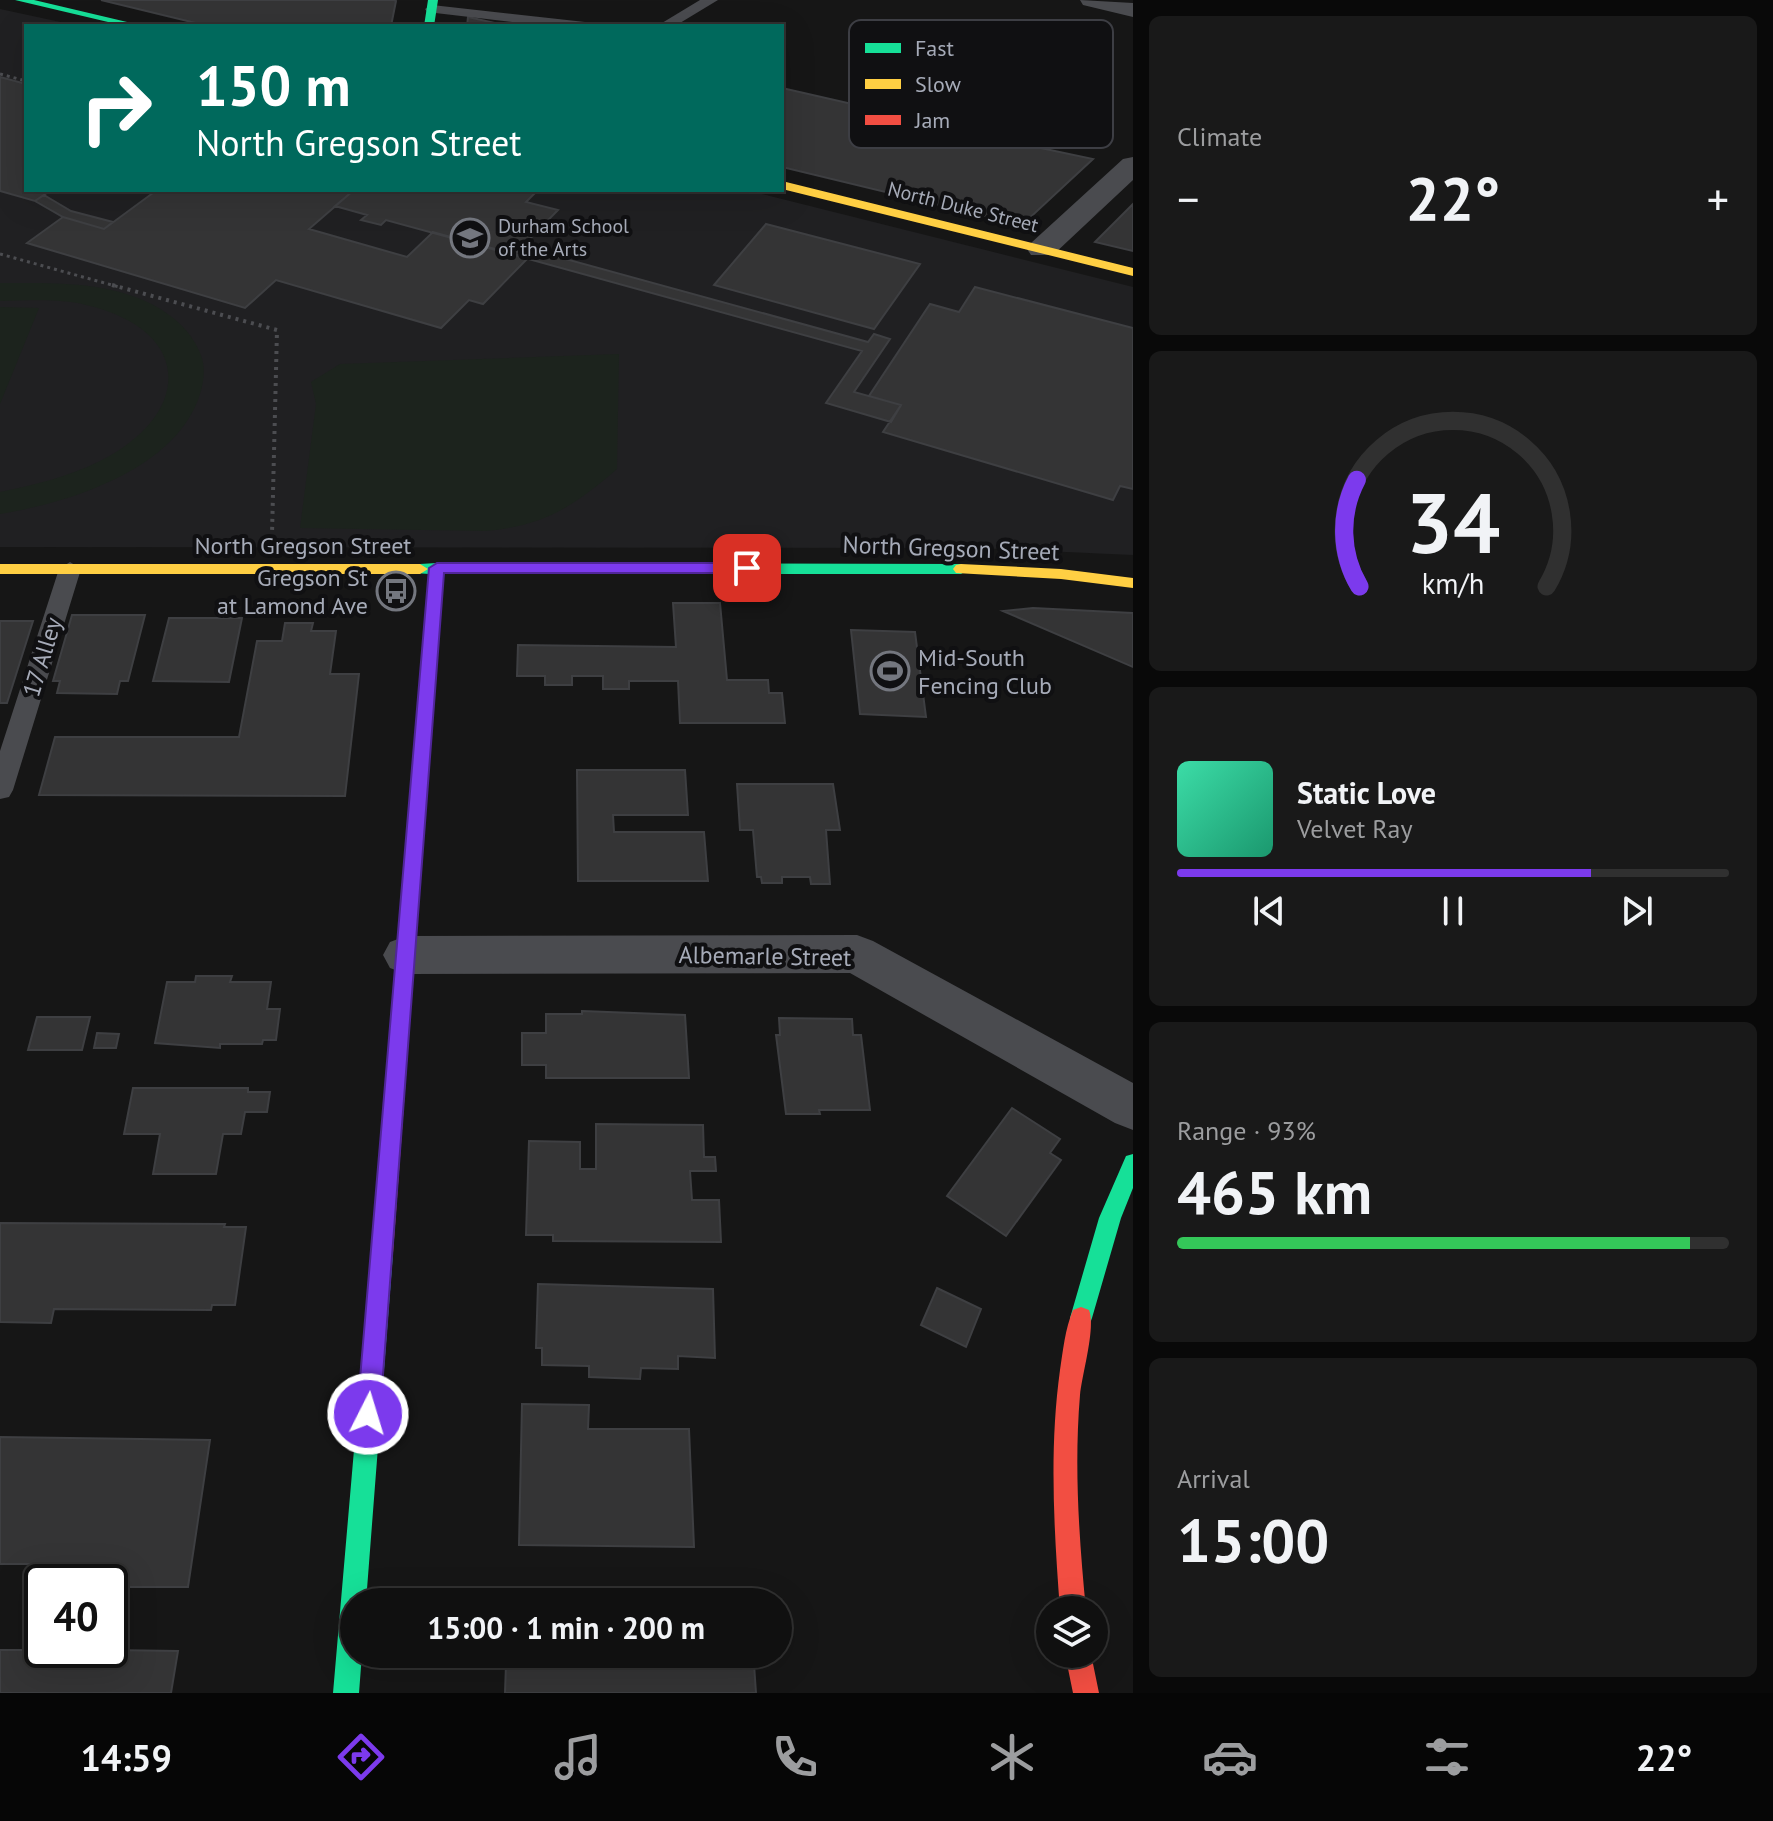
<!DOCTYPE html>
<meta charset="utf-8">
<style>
body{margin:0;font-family:"PT Sans",sans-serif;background:#191919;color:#f1f3f6;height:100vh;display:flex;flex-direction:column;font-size:30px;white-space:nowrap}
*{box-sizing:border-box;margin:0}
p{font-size:26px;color:#9c9d9f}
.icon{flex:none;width:44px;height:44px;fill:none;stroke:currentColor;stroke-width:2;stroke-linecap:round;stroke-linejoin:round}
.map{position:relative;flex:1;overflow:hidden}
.drawer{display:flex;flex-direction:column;gap:16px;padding:16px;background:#090909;width:640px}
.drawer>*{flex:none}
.banner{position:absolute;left:24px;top:24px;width:760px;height:168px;border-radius:0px;box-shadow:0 8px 32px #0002,0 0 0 2px #303030;background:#00695c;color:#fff;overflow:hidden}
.controls{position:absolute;left:1036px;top:1596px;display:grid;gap:16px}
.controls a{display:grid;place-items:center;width:72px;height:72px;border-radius:50%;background:#101010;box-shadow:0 8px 32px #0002,0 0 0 2px #303030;font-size:40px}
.speed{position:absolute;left:24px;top:1564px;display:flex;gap:16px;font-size:40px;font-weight:700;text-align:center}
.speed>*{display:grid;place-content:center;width:104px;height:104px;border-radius:50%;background:#101010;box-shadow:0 8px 32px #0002,0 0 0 2px #303030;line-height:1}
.speed .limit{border:4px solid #111;border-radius:12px;background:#fff;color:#111}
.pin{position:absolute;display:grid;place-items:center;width:68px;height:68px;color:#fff;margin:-34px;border-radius:16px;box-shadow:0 4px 12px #0006}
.me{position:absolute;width:88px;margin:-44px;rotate:5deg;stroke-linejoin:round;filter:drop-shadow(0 0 6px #0008)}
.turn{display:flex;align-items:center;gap:28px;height:168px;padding:0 40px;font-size:36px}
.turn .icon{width:104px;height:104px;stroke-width:2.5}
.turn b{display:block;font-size:56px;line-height:68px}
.big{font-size:60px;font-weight:700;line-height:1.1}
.drawer .widget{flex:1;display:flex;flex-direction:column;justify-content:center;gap:12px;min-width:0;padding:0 28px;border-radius:12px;background:#191919}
.drawer .dial{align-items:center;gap:0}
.dial svg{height:208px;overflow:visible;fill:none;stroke:#303030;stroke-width:7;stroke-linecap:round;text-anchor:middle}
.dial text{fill:#f1f3f6;stroke:none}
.song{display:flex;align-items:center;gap:24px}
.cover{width:96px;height:96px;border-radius:12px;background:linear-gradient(135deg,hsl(160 70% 55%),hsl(160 70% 35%))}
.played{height:8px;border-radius:4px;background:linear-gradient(90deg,#7c3aed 75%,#303030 75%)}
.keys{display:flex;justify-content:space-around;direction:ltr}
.heat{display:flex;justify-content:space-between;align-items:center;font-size:44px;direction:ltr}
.charge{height:12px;border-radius:6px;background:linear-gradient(90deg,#34c759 93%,#303030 0)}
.trip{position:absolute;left:340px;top:1588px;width:452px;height:80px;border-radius:40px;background:#101010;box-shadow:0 8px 32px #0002,0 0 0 2px #303030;font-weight:700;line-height:80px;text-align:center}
.menu{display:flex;height:128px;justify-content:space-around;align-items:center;background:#060606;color:#9c9d9f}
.menu .icon{width:56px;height:56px}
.menu .selected{color:#7c3aed}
.menu b{font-size:36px;color:#f1f3f6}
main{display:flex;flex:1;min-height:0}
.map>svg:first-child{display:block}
.built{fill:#202022}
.green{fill:#1c231d}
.building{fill:#343435;stroke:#3e3f42;stroke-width:2}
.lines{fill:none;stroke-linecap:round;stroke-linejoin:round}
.path-far1{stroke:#4c4d51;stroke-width:3;stroke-dasharray:3 4;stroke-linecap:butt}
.path{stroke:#4c4d51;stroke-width:4;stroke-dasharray:3 5;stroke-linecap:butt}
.lane{fill:#4a4b4f;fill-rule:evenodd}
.street{fill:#4a4b4f;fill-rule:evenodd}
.fast{fill:#16e098;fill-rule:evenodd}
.slow{fill:#ffcf43;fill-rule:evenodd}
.jam{fill:#f24e42;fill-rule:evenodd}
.route{fill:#7c3aed;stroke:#51269a;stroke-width:2}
.labels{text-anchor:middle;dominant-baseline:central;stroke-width:8;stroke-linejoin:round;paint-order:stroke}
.far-street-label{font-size:20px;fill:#a6abb8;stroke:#101012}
.far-poi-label{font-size:20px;fill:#a6abb8;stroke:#101012;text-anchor:start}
.street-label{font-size:24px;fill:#a6abb8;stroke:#101012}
.poi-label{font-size:24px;fill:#a6abb8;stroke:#101012;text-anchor:end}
.key{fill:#101012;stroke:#3d3e44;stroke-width:2}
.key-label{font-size:22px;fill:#a6abb8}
</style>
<main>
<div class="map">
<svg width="1133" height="1693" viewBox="0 0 1133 1693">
<rect width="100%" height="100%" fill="#161616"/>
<!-- built -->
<path class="built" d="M0 9 79 26H26V190H746L1133 287V555L977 548 0 547Z"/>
<!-- green -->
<path class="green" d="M0 283C46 283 95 281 138 298 164 308 190 327 200 353 206 366 204 381 200 394 177 469 69 503 0 514V492C34 485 68 477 100 461 193 414 194 330 86 305 58 298 28 301 0 301Z
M0 307 39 308 0 404Z
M619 354 617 469C573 507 544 526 485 531L300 528 316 404 311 382 340 364Z"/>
<!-- building -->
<path class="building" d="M101 0H394L396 1 391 26H208Z
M468 17 508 26H467Z
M0 77 26 84V190H51L35 201 0 191Z
M782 88 970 131 974 126 1040 140 1036 147 1093 159 1022 225 782 167Z
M157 190H354L309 229 407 257 433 232 528 258 483 304 469 300 441 328 276 280 245 308 27 243 63 217 104 229Z
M354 190H538L526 202 558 210 514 255 386 220 381 225 361 220 367 215 335 206Z
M44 195 71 211 113 222 104 229 63 217 35 201Z
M1133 204V251L1095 242Z
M766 224 920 264 874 329 714 285Z
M522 247 868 342 874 334 890 339 854 392 901 405 891 422 826 403 862 351 514 255Z
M975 287 1133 328V489L1120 486 1113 500 883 432 901 405 869 396 930 304 959 312Z
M673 603H720L727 680H768L769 693H782L785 723H680L678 681H629V689H603V676H572V685H545V676H517L518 645 676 647Z
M1033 608 1133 613V667L1003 611Z
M72 615H145L128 681H120L117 694 57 693 60 681H53Z
M169 618H242L229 682 153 681Z
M0 621H33L7 703H0Z
M285 623H313L311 631H336L330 674H359L345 796 39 795 55 737H239L257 641H282Z
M851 630 915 632 926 717 860 714Z
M577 770H685L688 815H613L614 832H704L708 881H578Z
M737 784H833L840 830H826L830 884H811L810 877H782V883H762L761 877H757L753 830H740Z
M196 976H232L230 982H271L267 1009H280L276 1040H263L262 1044H220V1048L155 1043 167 982H195Z
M582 1011 685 1015 689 1078H546V1065H522V1033H546V1014H582Z
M37 1017H90L82 1050H28Z
M779 1018 852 1019 853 1035H861L870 1110H819L820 1114H786L776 1035H780Z
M97 1033 119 1034 116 1048H94Z
M133 1088H248V1092H270L267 1112H245L241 1134H223L216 1174H153L160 1134H124Z
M1012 1108 1060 1139 1050 1153 1061 1160 1006 1236 947 1196Z
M596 1124 703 1125 704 1157H715L716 1171H690L692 1200H719L721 1242 553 1241V1235H526L529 1141 580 1142V1169H596Z
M0 1223 225 1224 224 1227H246L235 1305H212L211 1310 54 1309 51 1323 0 1322Z
M538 1284 713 1289 715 1358 678 1356V1369L641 1368 640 1379 589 1377V1366L542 1365V1348H536Z
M937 1288 981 1309 966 1347 921 1325Z
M522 1404 589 1405 588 1429H689L694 1547 519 1545Z
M0 1437 210 1440 188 1587H110V1582H83L87 1564H0Z
M0 1650H110L178 1651 171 1693H0Z
M513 1654H738L739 1664H754L756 1693H505L506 1664H512Z"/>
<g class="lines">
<!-- path-far1 -->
<path class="path-far1" d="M0 74 26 81
M0 254 119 287"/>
<!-- path -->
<path class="path" d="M112 285 277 330 272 534"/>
<!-- lane -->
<path class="lane" d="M700 0H718L675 26H657Z
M432 5 585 22 592 26H545L427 12 425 9Z
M70 562 81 569 13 790 9 797 0 799V751L59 569Z"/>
<!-- street -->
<path class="street" d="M1080 0 1133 3V17L1083 5Z
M1133 157V180L1053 255H1031L1027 249 1031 243 1123 159Z
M857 935 873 941 1133 1083V1130L1115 1123 850 973 406 974 390 968 383 955 390 942 406 936Z"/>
<!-- fast -->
<path class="fast" d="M15 0H34L144 26H125Z
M428 0H438L434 26H424Z
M437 563 961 564 969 569 961 574H444L421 873 418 878H406L403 873 429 574 415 573 412 569 420 564Z
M1133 1154V1188L1121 1218 1092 1318 1089 1326 1081 1329 1073 1326 1070 1318 1099 1218 1126 1156Z
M382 1243 390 1246 393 1253 366 1602H354V1654H362L359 1693H333L371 1253 374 1246Z"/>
<!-- slow -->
<path class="slow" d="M782 181 1133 268V276L782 189Z
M0 564H420L428 569 420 574H0Z
M961 564 1061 569 1133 578V588L1061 579 956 573 953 569 956 565Z"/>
<!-- jam -->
<path class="jam" d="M412 866 418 868 421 873 393 1253 390 1260 382 1263 374 1260 371 1253 403 873 406 868Z
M1081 1307 1089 1310C1096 1327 1082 1374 1080 1395 1074 1467 1079 1538 1086 1610H1060C1054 1530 1049 1450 1060 1370 1063 1351 1065 1329 1073 1310Z
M1065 1654H1091L1099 1693H1073Z"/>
</g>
<!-- route -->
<path class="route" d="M437 563H747L755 568 747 573H444L380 1414 377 1422 368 1425 360 1422 357 1414 429 568Z"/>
<!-- icons -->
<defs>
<g id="school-ring" transform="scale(2)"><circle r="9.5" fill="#101012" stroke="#74777f" stroke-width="1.5"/><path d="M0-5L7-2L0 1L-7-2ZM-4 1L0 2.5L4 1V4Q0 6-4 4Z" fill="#74777f"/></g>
<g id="bus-ring" transform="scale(2)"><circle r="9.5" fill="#101012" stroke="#74777f" stroke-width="1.5"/><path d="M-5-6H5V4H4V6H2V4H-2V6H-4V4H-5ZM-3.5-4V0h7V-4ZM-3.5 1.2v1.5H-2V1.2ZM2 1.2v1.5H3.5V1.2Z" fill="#74777f"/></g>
<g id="stadium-ring" transform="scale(2)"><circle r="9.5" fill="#101012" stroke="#74777f" stroke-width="1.5"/><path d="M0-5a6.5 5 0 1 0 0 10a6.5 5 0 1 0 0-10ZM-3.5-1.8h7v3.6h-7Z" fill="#74777f"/></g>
</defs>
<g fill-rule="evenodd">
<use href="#school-ring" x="470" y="238"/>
<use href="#bus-ring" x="396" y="591"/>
<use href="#stadium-ring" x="890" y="671"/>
</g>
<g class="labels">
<!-- far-street labels -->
<g class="far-street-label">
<text transform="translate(963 207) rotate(14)">North Duke Street</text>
</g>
<!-- far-poi labels -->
<g class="far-poi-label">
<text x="498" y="226">Durham School<tspan x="498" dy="23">of the Arts</tspan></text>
</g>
<!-- street labels -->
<g class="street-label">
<text x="303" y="545">North Gregson Street</text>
<text transform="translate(951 548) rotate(2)">North Gregson Street</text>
<text transform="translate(42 657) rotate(-73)">17 Alley</text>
<text transform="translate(765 956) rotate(1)">Albemarle Street</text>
</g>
<!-- poi labels -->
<g class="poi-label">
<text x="368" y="577">Gregson St<tspan x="368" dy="28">at Lamond Ave</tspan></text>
<text x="918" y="657" text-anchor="start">Mid-South<tspan x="918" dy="28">Fencing Club</tspan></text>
</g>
</g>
<!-- legend -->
<rect x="849" y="20" width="264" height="128" rx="12" class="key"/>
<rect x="865" y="43" width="36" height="10" fill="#16e098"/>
<rect x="865" y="79" width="36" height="10" fill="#ffcf43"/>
<rect x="865" y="115" width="36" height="10" fill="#f24e42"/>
<g class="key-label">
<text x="915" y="56">Fast</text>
<text x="915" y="92">Slow</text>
<text x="915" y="128">Jam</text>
</g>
</svg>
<div class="controls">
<a><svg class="icon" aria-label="layers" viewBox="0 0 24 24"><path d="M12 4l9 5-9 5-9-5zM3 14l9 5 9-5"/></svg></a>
</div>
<div class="speed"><div class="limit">40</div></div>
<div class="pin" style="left:747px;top:568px;background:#d93025"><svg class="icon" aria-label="arrive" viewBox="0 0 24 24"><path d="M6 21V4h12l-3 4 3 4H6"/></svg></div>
<svg class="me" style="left:368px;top:1414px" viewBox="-20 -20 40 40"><circle r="17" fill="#7c3aed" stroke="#fff" stroke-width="3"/><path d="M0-11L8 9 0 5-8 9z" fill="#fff"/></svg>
<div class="trip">15:00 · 1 min · 200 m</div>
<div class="banner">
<div class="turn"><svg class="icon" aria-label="right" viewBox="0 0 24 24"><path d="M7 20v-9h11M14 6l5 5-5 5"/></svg><div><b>150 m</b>North Gregson Street</div></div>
</div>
</div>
<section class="drawer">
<div class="widget"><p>Climate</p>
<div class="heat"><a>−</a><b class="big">22°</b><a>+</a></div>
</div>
<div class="widget dial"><svg viewBox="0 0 100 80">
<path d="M14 69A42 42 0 1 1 86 69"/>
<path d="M14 69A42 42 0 0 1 13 28" stroke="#7c3aed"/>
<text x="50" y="56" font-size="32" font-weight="700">34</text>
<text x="50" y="72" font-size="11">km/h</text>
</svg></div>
<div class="widget">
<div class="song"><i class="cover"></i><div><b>Static Love</b><p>Velvet Ray</p></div></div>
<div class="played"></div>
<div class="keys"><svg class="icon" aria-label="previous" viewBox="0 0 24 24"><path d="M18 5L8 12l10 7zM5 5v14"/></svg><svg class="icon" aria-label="pause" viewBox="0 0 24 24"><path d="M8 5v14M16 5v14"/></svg><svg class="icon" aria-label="next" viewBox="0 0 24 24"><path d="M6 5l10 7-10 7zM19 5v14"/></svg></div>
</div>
<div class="widget"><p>Range · 93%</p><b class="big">465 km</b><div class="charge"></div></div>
<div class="widget"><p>Arrival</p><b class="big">15:00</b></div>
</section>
</main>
<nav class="menu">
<b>14:59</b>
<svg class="icon selected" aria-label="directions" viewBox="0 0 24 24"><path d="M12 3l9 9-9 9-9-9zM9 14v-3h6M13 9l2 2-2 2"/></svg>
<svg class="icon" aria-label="music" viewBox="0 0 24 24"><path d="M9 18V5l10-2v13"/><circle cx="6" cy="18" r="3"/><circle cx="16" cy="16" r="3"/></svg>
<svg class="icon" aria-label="phone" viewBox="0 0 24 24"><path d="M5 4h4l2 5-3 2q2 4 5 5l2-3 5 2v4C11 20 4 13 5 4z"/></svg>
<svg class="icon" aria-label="climate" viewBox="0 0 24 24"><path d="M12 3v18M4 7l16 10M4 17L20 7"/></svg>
<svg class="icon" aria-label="car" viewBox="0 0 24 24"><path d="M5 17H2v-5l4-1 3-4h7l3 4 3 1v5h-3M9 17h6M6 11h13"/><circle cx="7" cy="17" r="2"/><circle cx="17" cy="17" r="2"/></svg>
<svg class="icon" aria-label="filters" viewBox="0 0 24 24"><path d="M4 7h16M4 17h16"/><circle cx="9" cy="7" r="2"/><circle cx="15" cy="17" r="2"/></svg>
<b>22°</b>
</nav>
